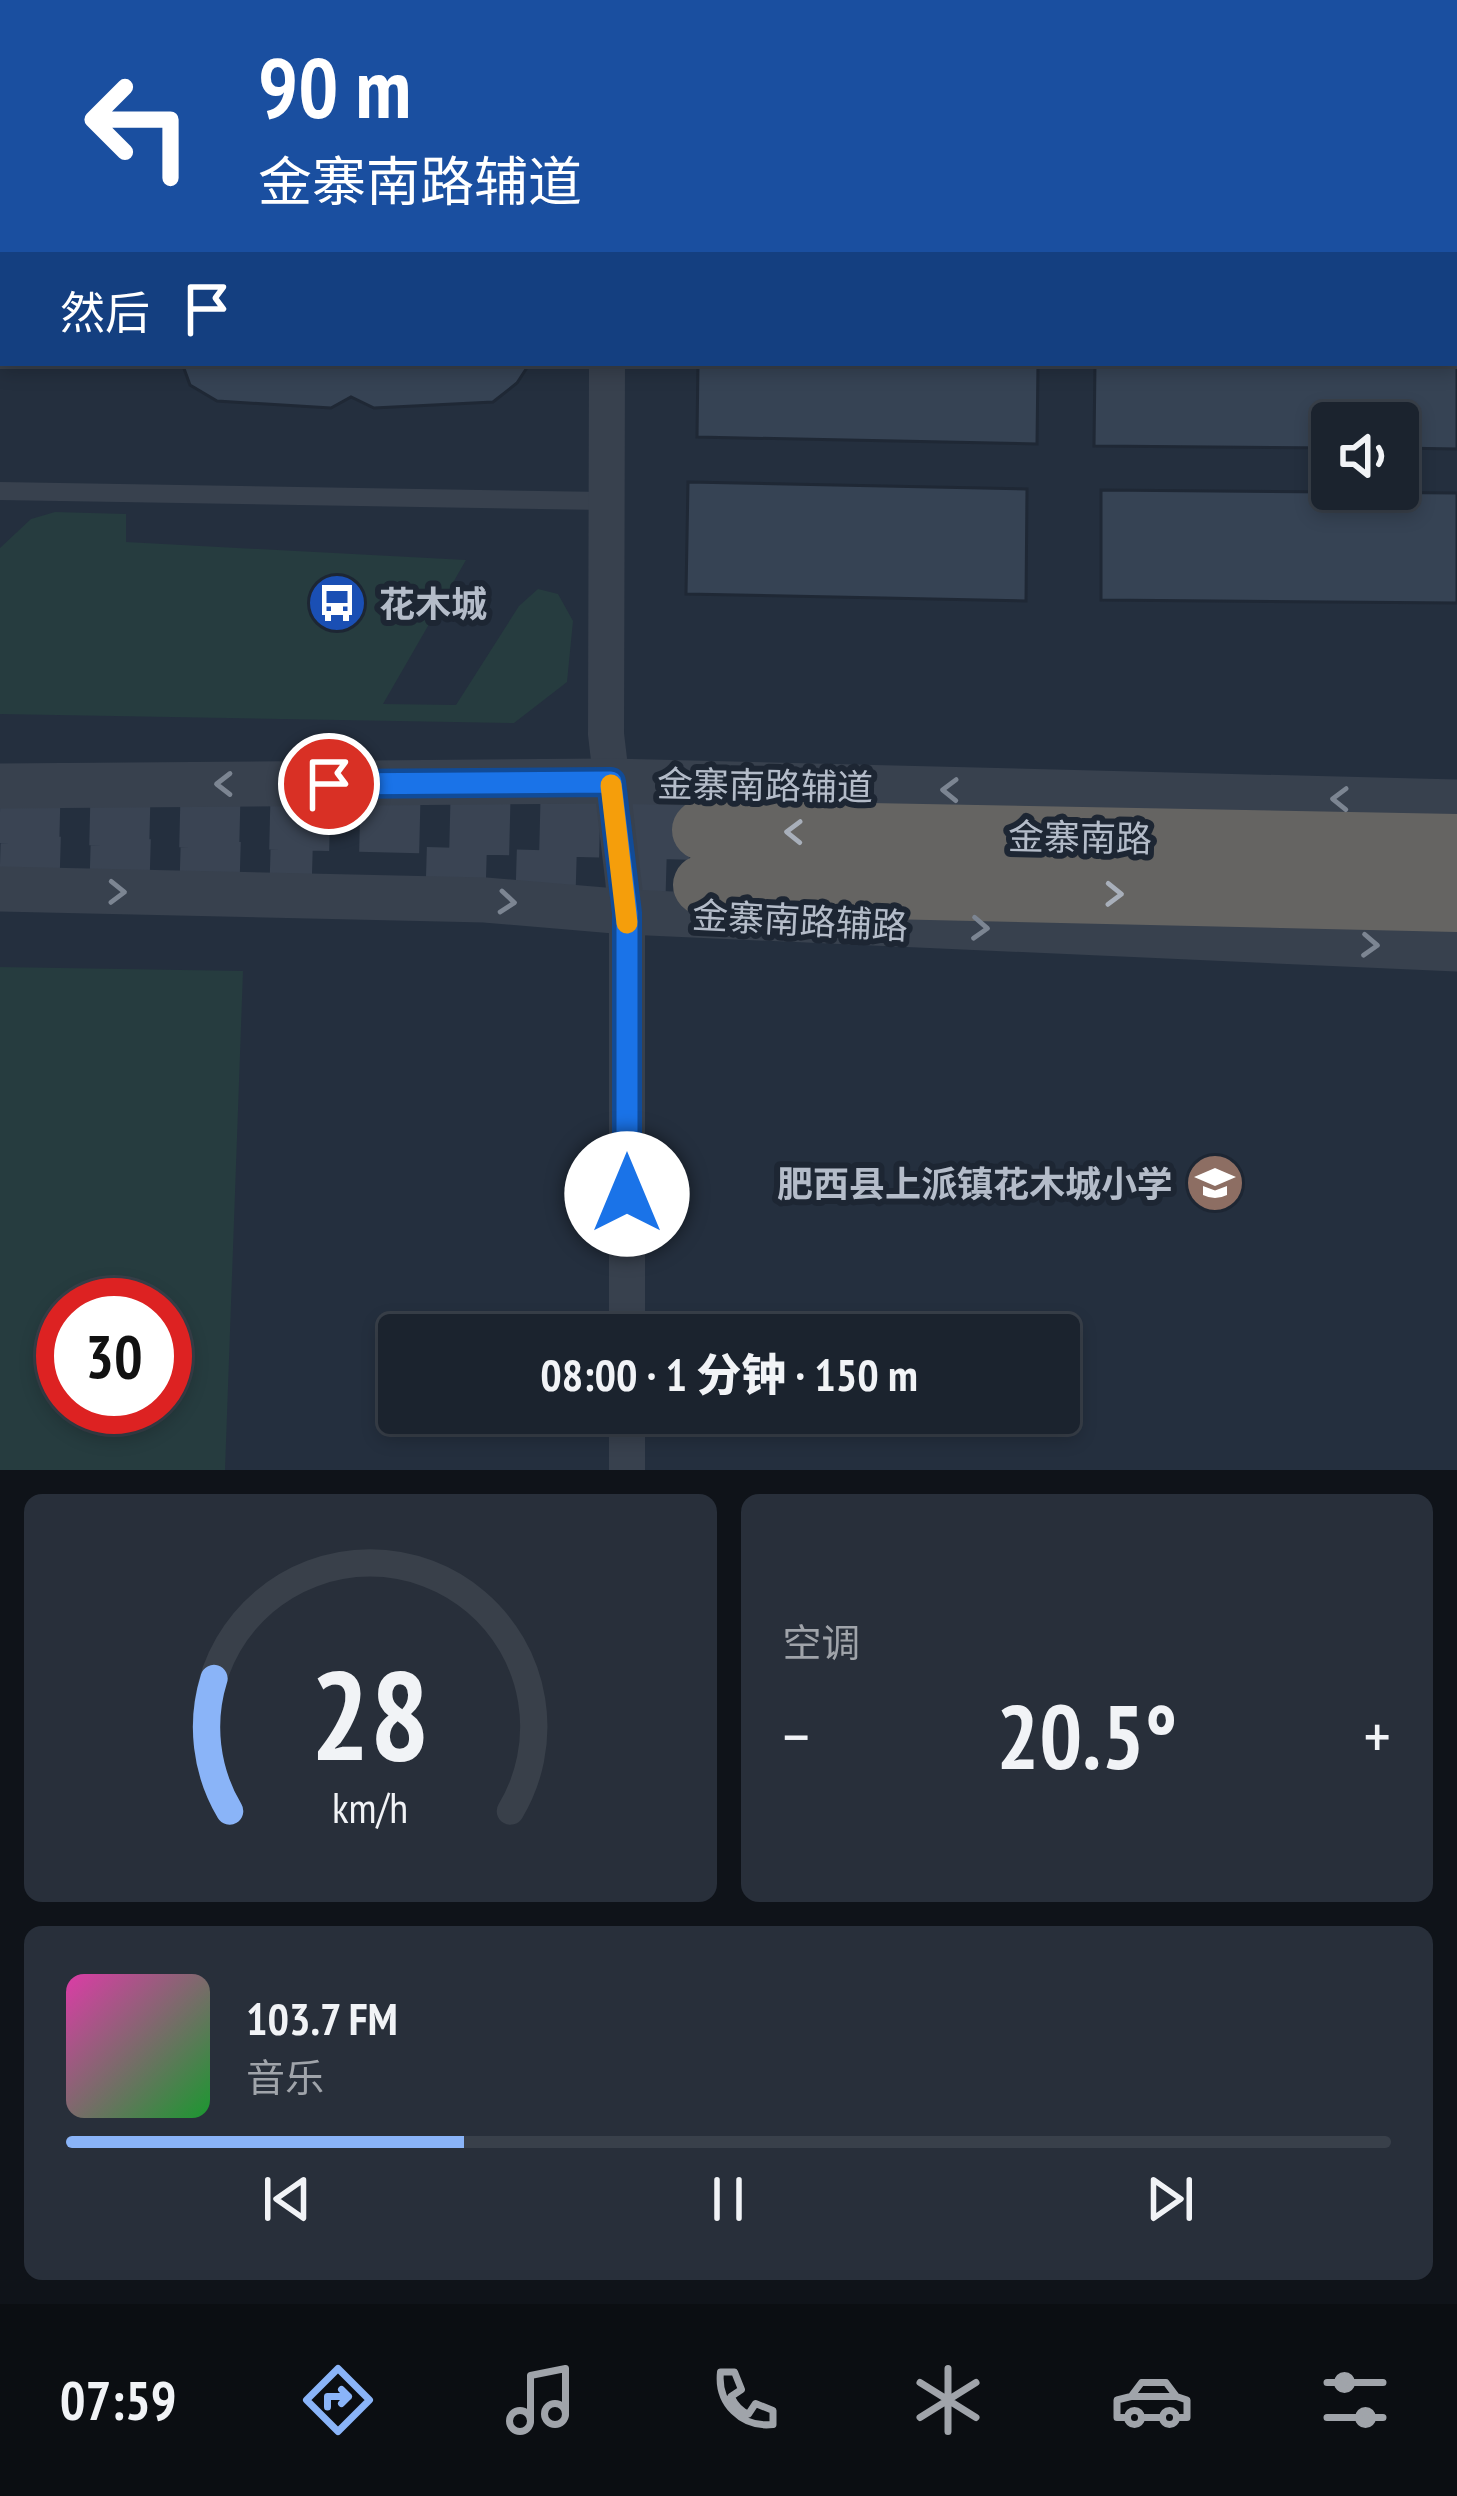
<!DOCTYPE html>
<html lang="zh">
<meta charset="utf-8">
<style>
body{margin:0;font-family:"PT Sans Narrow","Noto Sans SC",sans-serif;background:#282f3a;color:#f1f3f6;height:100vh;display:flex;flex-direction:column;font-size:45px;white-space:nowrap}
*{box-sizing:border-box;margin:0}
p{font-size:39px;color:#a0a4aa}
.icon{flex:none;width:66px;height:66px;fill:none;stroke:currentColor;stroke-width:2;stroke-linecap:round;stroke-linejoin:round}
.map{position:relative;height:1470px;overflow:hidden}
.drawer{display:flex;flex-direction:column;gap:24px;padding:24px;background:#0f1319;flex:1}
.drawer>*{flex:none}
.hud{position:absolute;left:0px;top:0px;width:1458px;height:366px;box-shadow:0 6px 18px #0003,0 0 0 3px #39404a;background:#1a4fa0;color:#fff;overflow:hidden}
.buttons{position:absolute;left:1311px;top:402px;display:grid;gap:24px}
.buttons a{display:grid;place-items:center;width:108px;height:108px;border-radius:12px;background:#1b232e;box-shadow:0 6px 18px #0003,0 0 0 3px #39404a;font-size:60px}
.speed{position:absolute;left:36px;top:1278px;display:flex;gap:24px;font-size:60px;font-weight:700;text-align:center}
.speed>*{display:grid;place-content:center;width:156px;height:156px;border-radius:50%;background:#1b232e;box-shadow:0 6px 18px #0003,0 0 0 3px #39404a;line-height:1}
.speed .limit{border:18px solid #d22;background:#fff;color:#111}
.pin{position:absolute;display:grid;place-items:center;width:102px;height:102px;color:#fff;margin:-51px;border:6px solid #fff;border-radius:50%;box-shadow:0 3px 12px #0007}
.me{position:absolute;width:132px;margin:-66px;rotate:0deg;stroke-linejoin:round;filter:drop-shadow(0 0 9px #0008)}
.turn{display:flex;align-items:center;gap:42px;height:252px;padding:0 60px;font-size:54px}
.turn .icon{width:156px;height:156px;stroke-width:2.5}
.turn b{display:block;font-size:84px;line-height:102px}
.then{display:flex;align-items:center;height:114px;padding:0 60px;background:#0003;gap:24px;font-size:45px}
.big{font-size:90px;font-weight:800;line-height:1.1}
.drawer .tile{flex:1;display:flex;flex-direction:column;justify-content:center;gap:18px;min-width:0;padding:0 42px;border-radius:18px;background:#282f3a}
.drawer .dial{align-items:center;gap:0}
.dial svg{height:312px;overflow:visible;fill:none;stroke:#39404a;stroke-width:7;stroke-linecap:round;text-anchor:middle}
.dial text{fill:#f1f3f6;stroke:none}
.song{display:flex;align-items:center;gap:36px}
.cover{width:144px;height:144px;border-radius:18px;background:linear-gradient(135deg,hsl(320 70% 55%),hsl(130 70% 35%))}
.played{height:12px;border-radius:6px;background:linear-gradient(90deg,#8ab4f8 30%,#39404a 30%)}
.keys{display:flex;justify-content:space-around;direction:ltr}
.heat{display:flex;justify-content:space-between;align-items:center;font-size:66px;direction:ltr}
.drawer .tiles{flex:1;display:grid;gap:24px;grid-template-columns:1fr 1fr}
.tile:last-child{grid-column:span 2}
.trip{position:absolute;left:378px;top:1314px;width:702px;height:120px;border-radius:12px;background:#1b232e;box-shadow:0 6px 18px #0003,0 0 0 3px #39404a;font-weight:800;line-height:120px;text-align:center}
.tabs{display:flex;height:192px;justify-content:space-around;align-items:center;background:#0b0e12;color:#a0a4aa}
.tabs .icon{width:84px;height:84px}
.tabs .active{color:#8ab4f8}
.tabs b{font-size:54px;color:#f1f3f6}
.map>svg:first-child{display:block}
.green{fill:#263c3f;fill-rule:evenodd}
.building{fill:#364354;stroke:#1f2835;stroke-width:3}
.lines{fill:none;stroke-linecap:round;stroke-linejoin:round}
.trunk-tunnel{stroke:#3a4453;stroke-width:60;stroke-dasharray:60 30;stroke-linecap:butt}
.path{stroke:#3f5557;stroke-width:4.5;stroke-dasharray:9 9;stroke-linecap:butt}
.service{stroke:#38414e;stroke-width:18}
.minor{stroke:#38414e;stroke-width:36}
.tertiary{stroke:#38414e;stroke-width:45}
.trunk{stroke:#656462;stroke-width:60}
.oneway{stroke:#7c8592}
.oneway2{stroke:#a8afba}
.route-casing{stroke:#114b97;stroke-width:30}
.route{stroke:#1a73e8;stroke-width:21}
.slow{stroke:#f59e0b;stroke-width:21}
.labels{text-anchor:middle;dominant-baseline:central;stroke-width:12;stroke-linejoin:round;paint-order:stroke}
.poi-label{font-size:36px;font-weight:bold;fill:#b4bcc9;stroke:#1d2633;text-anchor:start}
.street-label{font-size:36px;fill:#b4bcc9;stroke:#1d2633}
</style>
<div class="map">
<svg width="1457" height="1470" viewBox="0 0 1457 1470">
<rect width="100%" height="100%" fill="#242f3e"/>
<!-- green -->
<path class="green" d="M55 512 126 514V542L466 560 383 704 456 705 519 606 538 589 558 594 573 621 567 682 514 723 0 714V548L31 519Z
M0 967 243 971 225 1470H0ZM63 1305H165V1407H63Z"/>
<!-- building -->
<path class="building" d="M660 0H823V3H660Z
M870 0H1303L870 3Z
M1378 0H1457V106L1455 3Z
M1455 186H1457V302H1455Z
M1457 339V449L1398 448V423H1332V448L1094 446 1095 363H1455Z
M182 363H530L517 383 493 402 374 408 351 397 331 408 217 401 190 385Z
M698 363H1038L1037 444 697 437Z
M688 482 1027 489 1026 601 686 594Z
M1101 490 1457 493V603L1101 600Z"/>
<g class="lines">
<!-- trunk-tunnel -->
<path class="trunk-tunnel" d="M0 813 702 830
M0 865 312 874
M426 877 703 885"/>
<!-- path -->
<path class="path" d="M0 229H3"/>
<!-- service -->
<path class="service" d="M1341 0V3
M843 3V0
M1455 161H1457
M0 491 604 501"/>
<!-- minor -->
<path class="minor" d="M593 0 594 3
M607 363 606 734 627 912V1335
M627 1413V1470"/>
<!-- tertiary -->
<path class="tertiary" d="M0 786 611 781 1457 802
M0 889 485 900 627 912 1457 949"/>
<!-- trunk -->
<path class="trunk" d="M702 830 1457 844
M703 885 1457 902"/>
</g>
<!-- one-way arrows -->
<defs><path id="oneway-chevron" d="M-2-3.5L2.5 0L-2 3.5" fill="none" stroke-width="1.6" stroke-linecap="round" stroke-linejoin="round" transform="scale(3)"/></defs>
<g class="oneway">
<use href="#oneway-chevron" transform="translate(224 784) rotate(180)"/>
<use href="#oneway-chevron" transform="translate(950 790) rotate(-179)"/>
<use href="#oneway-chevron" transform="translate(1340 799) rotate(-179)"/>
<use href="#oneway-chevron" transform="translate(117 892) rotate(1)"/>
<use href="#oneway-chevron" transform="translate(507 902) rotate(5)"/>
<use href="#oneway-chevron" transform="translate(980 928) rotate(3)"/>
<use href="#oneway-chevron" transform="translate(1370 945) rotate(3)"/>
</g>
<g class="oneway2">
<use href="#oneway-chevron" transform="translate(794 832) rotate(-179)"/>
<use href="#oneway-chevron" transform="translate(1114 894) rotate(1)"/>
</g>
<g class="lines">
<!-- route casing -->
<g class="route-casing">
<path id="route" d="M329 784 611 782 627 913V1194"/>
</g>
<!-- route -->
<use href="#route" class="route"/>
<!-- slow -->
<path class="slow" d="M611 785 627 923"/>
</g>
<!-- icons -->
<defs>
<g id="bus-disc" transform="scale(3)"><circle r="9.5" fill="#1a4fb4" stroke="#1d2633"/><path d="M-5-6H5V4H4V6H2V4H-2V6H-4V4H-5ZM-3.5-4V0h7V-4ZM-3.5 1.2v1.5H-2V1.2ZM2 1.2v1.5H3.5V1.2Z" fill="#fff"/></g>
<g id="school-disc" transform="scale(3)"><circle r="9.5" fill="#8d6e63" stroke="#1d2633"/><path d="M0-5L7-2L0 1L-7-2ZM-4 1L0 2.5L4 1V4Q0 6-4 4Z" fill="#fff"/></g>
</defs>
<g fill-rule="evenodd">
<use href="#bus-disc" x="337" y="603"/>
<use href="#school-disc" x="1215" y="1183"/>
</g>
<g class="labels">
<!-- poi labels -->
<g class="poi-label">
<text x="379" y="603">花木城</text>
<text x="1173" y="1183" text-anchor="end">肥西县上派镇花木城小学</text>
</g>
<!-- street labels -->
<g class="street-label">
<text transform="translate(765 785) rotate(1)">金寨南路辅道</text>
<text transform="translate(1080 837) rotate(1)">金寨南路</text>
<text transform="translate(800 920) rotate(3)">金寨南路辅路</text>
</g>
</g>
</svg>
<div class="buttons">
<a><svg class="icon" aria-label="sound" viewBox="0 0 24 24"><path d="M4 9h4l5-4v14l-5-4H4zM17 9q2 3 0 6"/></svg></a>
</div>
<div class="speed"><div class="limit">30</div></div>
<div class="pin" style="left:329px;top:784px;background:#d93025"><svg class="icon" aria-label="arrive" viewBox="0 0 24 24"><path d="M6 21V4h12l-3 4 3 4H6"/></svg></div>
<svg class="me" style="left:627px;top:1194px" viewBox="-20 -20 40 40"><circle r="19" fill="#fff"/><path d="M0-13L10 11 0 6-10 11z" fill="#1a73e8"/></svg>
<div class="trip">08:00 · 1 分钟 · 150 m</div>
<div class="hud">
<div class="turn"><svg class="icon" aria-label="left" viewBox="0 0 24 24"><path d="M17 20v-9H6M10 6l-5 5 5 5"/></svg><div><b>90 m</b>金寨南路辅道</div></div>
<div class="then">然后<svg class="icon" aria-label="arrive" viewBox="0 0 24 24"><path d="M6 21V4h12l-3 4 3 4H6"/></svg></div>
</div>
</div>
<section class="drawer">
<div class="tiles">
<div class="tile dial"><svg viewBox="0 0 100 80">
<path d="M14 69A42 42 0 1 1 86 69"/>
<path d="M14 69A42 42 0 0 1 10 35" stroke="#8ab4f8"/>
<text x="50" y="56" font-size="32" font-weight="700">28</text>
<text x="50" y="72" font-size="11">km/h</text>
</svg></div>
<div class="tile"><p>空调</p>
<div class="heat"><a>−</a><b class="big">20.5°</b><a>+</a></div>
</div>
<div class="tile">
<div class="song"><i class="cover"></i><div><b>103.7 FM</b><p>音乐</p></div></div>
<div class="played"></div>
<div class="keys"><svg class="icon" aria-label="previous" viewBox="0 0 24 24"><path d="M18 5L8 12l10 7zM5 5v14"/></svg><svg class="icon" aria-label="pause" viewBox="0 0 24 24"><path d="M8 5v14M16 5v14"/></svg><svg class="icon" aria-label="next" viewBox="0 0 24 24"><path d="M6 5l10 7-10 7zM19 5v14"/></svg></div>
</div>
</div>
</section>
<nav class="tabs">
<b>07:59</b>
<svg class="icon active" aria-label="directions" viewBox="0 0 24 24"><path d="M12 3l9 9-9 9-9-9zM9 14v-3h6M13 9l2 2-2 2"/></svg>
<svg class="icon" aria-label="music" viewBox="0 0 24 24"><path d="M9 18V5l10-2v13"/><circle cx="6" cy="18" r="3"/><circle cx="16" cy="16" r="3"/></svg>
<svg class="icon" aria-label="phone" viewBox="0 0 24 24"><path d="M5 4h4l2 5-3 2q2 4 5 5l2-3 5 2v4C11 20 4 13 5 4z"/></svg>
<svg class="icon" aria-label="climate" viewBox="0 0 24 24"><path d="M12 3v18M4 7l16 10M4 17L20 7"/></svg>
<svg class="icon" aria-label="car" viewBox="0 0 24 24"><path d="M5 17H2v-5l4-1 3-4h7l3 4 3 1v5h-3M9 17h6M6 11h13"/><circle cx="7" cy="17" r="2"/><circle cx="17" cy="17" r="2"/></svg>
<svg class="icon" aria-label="filters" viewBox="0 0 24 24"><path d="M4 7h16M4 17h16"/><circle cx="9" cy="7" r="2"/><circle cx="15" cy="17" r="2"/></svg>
</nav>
